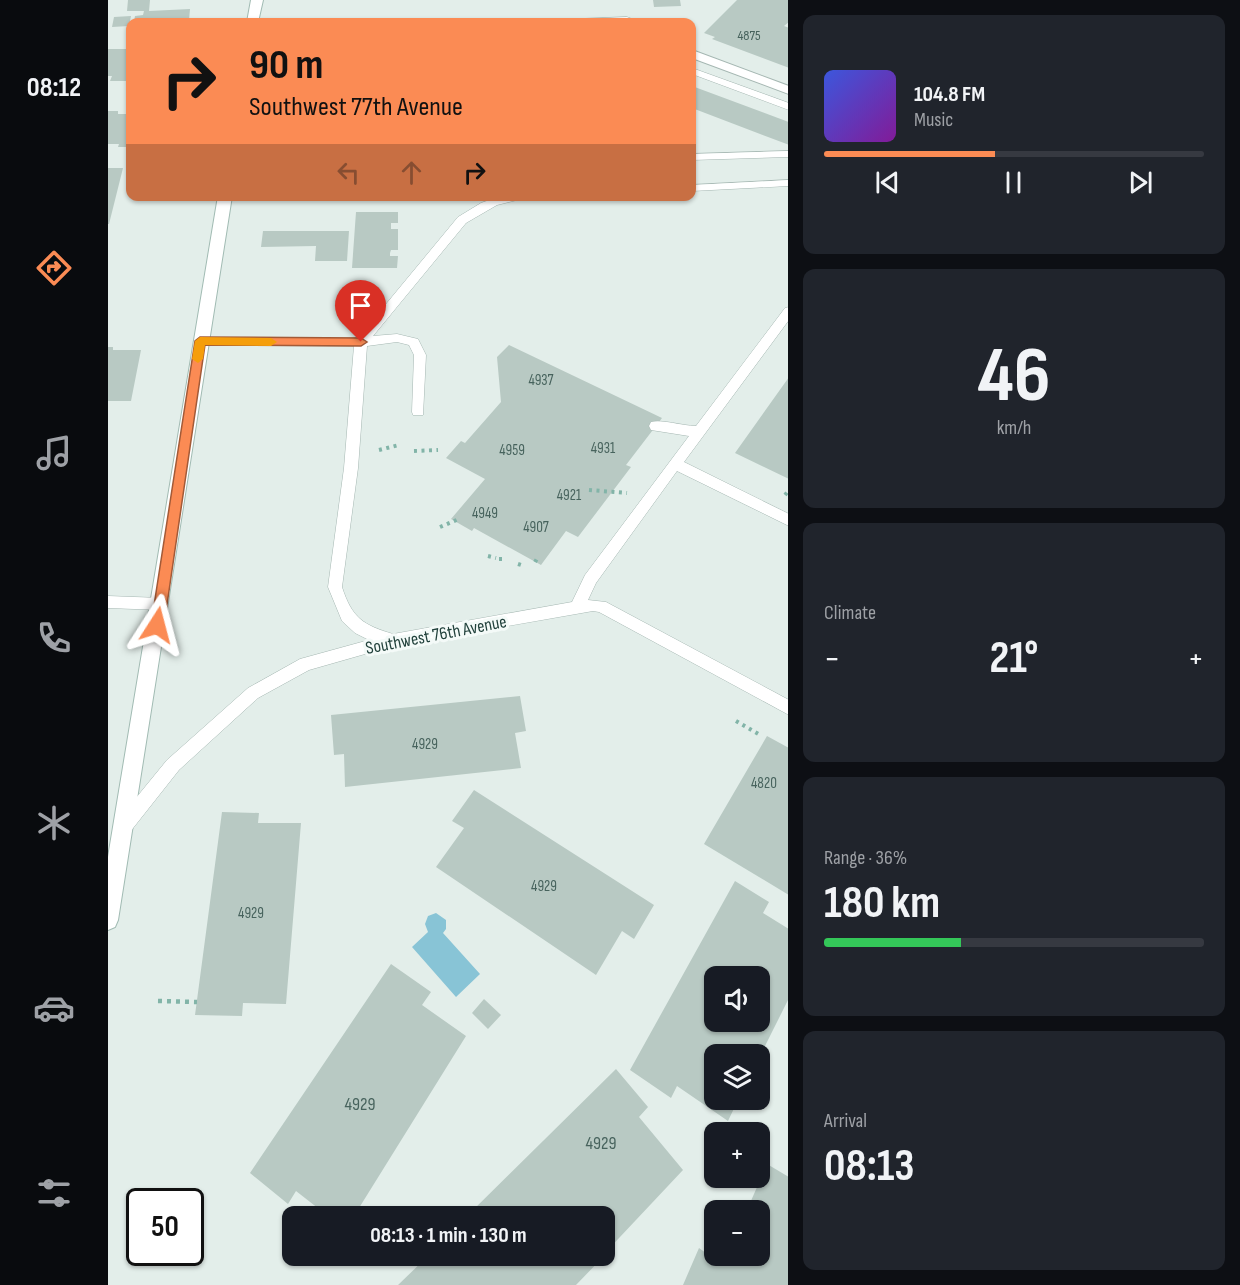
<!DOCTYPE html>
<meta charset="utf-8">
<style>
body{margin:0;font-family:"Sofia Sans Condensed",sans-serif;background:#20242c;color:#f1f3f6;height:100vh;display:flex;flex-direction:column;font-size:22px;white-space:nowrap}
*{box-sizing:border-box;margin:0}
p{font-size:20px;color:#9ea1a6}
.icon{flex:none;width:33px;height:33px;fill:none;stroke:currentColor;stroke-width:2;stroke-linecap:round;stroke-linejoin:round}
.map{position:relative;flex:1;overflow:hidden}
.details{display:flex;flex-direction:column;gap:15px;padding:15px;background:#0d0f14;width:452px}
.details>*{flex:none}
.guide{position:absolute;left:18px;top:18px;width:570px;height:183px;border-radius:12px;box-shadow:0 2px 4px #0004;background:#fb8b54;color:#111;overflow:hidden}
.buttons{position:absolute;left:596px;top:966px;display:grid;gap:12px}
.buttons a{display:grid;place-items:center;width:66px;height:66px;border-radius:12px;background:#171b24;box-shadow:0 2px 4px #0004;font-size:30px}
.speed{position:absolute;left:18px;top:1188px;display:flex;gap:12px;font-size:30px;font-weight:700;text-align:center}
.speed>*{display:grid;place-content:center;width:78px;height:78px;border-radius:50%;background:#171b24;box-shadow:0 2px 4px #0004;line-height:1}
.speed .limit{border:3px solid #111;border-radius:9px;background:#fff;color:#111}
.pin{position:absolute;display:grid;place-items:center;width:51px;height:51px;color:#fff;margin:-62px -26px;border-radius:50% 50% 50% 0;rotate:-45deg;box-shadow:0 0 6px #0007}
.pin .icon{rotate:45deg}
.me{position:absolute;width:66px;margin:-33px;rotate:9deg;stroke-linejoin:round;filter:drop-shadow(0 0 4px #0008)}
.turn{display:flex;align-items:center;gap:21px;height:126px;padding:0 24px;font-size:27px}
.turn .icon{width:78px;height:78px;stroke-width:2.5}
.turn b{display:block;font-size:42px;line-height:51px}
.lanes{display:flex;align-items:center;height:57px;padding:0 24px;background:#0003;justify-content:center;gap:30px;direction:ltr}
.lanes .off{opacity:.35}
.big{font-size:45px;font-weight:700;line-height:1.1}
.details .widget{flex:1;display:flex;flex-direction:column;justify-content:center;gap:9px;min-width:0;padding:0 21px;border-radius:12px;background:#20242c}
.details .dial{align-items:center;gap:0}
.dial b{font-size:78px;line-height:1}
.song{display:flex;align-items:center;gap:18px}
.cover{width:72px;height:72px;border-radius:9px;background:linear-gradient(135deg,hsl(230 70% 55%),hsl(290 70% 35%))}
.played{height:6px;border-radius:3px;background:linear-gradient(90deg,#fb8b54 45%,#363941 45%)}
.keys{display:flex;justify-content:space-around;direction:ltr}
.heat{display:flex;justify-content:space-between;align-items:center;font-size:33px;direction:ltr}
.charge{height:9px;border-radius:4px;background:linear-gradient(90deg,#34c759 36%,#363941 0)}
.trip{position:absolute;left:174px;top:1206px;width:333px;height:60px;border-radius:12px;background:#171b24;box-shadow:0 2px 4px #0004;font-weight:700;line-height:60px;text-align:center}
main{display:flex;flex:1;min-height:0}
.tab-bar{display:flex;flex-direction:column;width:108px;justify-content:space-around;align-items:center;background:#090b0e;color:#9ea1a6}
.tab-bar .icon{width:42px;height:42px}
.tab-bar .current{color:#fb8b54}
.tab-bar b{font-size:27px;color:#f1f3f6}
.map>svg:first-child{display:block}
.water{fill:#88c4d6}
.building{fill:#b8c9c3;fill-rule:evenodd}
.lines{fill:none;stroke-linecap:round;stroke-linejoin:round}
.service-casing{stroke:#a5b7b2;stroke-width:1}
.minor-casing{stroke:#a5b7b2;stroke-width:2}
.secondary-casing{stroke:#a1bbb3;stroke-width:2}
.path-far1{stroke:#82b4a8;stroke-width:4;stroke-dasharray:3 4.5;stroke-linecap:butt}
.path{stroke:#82b4a8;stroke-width:4.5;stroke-dasharray:4 5;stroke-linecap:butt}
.service{fill:#fff;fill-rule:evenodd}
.minor{fill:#fff;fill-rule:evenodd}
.secondary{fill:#fff;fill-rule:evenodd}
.route{fill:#fb8b54;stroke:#a35a37;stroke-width:1.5}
.slow{fill:#f59e0b}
.labels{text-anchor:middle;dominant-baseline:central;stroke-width:6;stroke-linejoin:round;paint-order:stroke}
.far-number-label{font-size:14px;fill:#47635d}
.number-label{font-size:15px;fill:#47635d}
.street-label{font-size:18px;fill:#21413b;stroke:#f4faf8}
.near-number-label{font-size:18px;fill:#47635d}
</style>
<main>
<nav class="tab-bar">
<b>08:12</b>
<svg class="icon current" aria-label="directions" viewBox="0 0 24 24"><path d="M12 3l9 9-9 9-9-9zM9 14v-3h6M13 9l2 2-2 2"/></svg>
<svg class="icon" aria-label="music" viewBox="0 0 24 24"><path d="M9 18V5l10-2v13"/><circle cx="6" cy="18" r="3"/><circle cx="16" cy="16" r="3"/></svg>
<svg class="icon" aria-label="phone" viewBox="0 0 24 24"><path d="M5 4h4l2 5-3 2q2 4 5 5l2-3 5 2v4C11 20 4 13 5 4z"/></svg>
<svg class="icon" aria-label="climate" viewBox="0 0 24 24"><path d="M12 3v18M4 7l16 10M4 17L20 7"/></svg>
<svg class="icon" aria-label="car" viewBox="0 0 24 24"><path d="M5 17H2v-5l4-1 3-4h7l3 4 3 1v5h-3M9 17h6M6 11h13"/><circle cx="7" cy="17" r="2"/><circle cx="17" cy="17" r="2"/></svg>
<svg class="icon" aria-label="filters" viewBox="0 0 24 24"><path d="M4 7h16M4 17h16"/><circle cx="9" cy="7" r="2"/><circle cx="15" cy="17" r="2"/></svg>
</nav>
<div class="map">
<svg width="681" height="1285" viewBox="0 0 681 1285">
<rect width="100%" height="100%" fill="#e3eeea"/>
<!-- water -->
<path class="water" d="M328 913 338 920V929L335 933 372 974 348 997 304 947 320 932 317 924 320 916Z"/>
<!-- building -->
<path class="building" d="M20 0H42L41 11 82 9 81 20 26 22 27 16 35 15 36 11H19Z
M545 0H572L573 6 546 7Z
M629 0H681V22L676 26 681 28V68L604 39 607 37 596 33Z
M23 16 21 26 4 27 6 17Z
M0 49H22V81H2L4 76H0Z
M584 86 681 122V145L584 108Z
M0 111H10V114H22V147H10L11 144H0Z
M0 168H15L1 224H0Z
M248 212H290V223H283V229H290V250H283L282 253V256H290L289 268H244Z
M155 231H241L239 261H207L208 246 153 247Z
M401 345 554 418 518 465 523 467 470 537 458 531 433 565 366 528 364 531 343 519 377 479 338 458 353 441 357 443 393 402 389 357Z
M0 347H5V350H33L23 401H0Z
M681 377V479L627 453Z
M412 696 418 731 407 733 413 768 237 787 236 754 226 755 223 715Z
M659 736 681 748V895L596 844Z
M366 790 546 905 526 939 514 931 488 975 328 867 356 828 344 821Z
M114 812 151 813 150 823H193L178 1004 135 1003 134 1016 87 1015Z
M627 881 661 902 655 913 681 929V998L653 1054H606V1100H630L620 1121 569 1086 563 1098 522 1070ZM606 976H651V1022H606Z
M283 964 323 992 314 1005 358 1036 246 1216H220L188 1191 180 1204 142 1173Z
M376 999 393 1015 380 1029 364 1013Z
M508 1069 540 1107 531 1117 575 1170 496 1254V1216H359Z
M659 1164 681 1177V1285H575L591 1248 602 1256 606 1245V1256H651V1210H639Z
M625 1201 638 1210H621Z
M320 1256H496L468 1285H290Z"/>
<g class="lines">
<!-- service casing -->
<g class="service-casing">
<path id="service" d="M519 17 532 22H465L470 19Z
M584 68 681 103V110L584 74Z
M681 151V157L584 160V154Z
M681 180V186L584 191V185Z
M393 196H425L389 205 358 223 265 336 289 334 310 339 318 355 315 415H305L304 412 306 355 301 345 289 342 259 346 250 468 234 587C244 618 255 625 285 634L464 602 477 575 581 436 543 430 541 426 543 422C554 419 575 426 588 426L677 308 681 307V320L576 462 681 514V526L569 471 488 583 480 600 498 602 681 700V715L491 612 485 611 285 646 201 670 150 698 71 770 22 832 16 834 10 832 8 826 10 820 59 760 140 688 192 659 261 640 247 633 234 621 220 587 236 468 246 346 92 345 86 341 88 338H250L350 217 373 203Z
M0 596 53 598 58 600 60 604 58 608 53 610 0 608Z"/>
</g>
<!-- minor casing -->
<g class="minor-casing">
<path id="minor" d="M584 50 681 86V94L584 58Z"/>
</g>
<!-- secondary casing -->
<g class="secondary-casing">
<path id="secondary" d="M143 0H155L150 22H139Z
M110 196H124L10 920 7 927 0 930V857Z"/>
</g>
<!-- path-far1 -->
<path class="path-far1" d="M271 450 291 445
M306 451 330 450
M481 490 519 493
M677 495 681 490
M332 527 351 519
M380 556 388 558
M391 559H394
M427 562 430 557
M410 564 416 566
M628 721 652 735"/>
<!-- path -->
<path class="path" d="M50 1001 89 1002"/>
<!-- service -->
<use href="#service" class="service"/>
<!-- minor -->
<use href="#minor" class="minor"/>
<!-- secondary -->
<use href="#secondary" class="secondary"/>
</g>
<!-- route -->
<path class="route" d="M92 337 253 338 259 342 253 346 97 345 56 625 54 629H45L43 625 87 341Z"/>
<!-- slow -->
<path class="slow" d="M92 337 163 338 169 342 163 346 97 345 95 359 90 363 84 359 87 341Z"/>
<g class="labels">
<!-- far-number labels -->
<g class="far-number-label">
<text x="641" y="35">4875</text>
</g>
<!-- number labels -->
<g class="number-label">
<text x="433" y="380">4937</text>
<text x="495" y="448">4931</text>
<text x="404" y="450">4959</text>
<text x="461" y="495">4921</text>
<text x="377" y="513">4949</text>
<text x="428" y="527">4907</text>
<text x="317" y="744">4929</text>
<text x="656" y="783">4820</text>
<text x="436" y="886">4929</text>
<text x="143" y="913">4929</text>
</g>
<!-- street labels -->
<g class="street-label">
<text transform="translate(328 635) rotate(-11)">Southwest 76th Avenue</text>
</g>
<!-- near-number labels -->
<g class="near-number-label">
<text x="252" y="1104">4929</text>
<text x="493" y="1143">4929</text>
</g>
</g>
</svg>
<div class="buttons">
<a><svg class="icon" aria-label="sound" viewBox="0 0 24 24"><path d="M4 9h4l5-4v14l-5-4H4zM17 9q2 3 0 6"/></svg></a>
<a><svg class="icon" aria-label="layers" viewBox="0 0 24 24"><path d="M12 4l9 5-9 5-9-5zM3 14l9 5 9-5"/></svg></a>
<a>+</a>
<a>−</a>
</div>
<div class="speed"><div class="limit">50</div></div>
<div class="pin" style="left:253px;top:342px;background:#d93025"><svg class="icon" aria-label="arrive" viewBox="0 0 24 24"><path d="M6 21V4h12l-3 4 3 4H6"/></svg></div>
<svg class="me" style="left:49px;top:625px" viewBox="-20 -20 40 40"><path d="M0-17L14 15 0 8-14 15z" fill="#fb8b54" stroke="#fff" stroke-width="4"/></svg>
<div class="trip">08:13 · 1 min · 130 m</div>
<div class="guide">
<div class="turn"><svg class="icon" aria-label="right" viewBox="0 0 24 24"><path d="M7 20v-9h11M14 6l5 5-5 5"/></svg><div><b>90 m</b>Southwest 77th Avenue</div></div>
<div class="lanes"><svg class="icon off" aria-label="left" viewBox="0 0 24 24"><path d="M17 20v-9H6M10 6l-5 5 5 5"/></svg><svg class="icon off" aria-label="ahead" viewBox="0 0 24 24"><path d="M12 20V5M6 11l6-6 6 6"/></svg><svg class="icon" aria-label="right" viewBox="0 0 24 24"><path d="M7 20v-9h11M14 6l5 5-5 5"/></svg></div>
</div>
</div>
<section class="details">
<div class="widget">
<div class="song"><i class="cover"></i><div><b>104.8 FM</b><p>Music</p></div></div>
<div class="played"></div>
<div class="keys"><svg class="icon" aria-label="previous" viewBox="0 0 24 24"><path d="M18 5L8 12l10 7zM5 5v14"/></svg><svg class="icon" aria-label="pause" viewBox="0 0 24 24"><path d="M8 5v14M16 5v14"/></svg><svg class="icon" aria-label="next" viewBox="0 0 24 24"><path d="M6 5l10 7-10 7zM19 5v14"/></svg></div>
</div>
<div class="widget dial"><b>46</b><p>km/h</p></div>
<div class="widget"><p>Climate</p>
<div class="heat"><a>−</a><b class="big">21°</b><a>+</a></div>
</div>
<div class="widget"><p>Range · 36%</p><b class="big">180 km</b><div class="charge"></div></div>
<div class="widget"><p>Arrival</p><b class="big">08:13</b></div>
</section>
</main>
